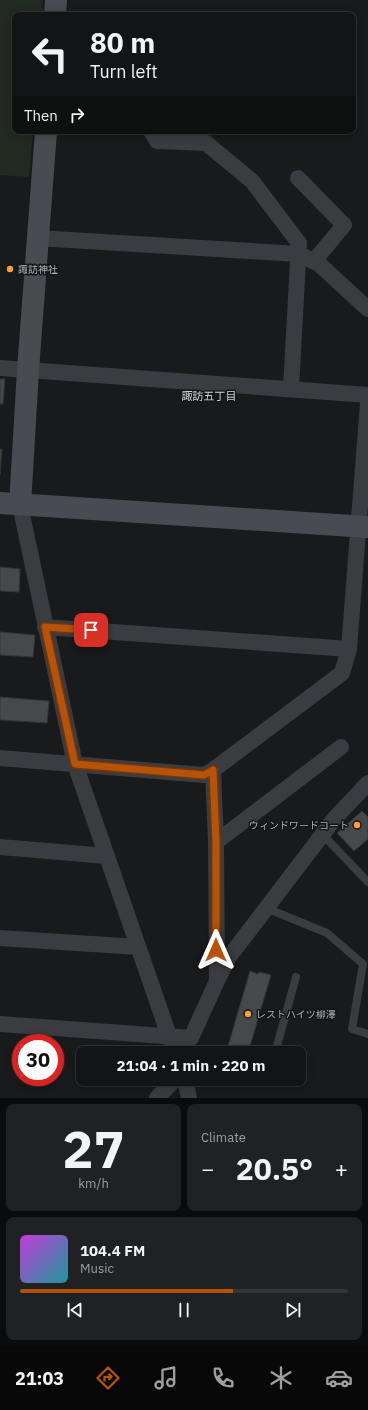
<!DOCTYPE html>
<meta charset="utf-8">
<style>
body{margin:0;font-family:"IBM Plex Sans","Noto Sans JP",sans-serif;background:#202122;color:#f1f3f6;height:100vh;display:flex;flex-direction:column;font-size:15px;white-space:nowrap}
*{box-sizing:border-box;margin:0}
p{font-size:13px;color:#9d9ea0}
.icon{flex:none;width:22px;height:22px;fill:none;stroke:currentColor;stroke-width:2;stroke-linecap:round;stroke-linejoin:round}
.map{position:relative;height:1098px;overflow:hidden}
.drawer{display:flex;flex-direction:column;gap:6px;padding:6px;background:#0a0b0c;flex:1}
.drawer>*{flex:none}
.hud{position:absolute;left:12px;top:12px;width:344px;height:122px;border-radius:8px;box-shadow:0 2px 10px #0003,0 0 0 1px #323334;background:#131415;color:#f1f3f6;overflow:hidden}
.speed{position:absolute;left:12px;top:1034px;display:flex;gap:8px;font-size:20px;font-weight:700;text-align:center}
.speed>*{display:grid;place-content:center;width:52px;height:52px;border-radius:50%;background:#131415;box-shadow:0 2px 10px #0003,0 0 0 1px #323334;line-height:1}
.speed .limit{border:6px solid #d22;background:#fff;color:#111}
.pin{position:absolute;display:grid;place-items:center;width:34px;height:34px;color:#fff;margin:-17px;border-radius:8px;box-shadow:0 2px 6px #0006}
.me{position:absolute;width:44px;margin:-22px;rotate:0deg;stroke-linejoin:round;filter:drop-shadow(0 0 3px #0008)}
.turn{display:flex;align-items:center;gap:14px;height:84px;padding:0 12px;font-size:18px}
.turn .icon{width:52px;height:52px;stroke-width:2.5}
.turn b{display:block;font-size:28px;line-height:34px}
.then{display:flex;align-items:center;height:38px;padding:0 12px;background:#0003;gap:8px;font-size:15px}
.big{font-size:30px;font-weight:700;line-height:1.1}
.drawer .tile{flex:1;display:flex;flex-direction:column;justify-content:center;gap:6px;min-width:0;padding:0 14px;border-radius:8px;background:#202122}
.drawer .dial{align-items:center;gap:0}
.dial b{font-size:52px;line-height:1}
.song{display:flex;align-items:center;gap:12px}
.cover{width:48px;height:48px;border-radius:6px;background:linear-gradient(135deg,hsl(290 70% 55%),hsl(180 70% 35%))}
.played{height:4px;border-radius:2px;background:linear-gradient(90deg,#b45309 65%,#323334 65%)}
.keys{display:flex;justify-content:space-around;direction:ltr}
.heat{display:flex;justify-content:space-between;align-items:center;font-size:22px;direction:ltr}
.drawer .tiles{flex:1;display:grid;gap:6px;grid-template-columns:1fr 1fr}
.tile:last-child{grid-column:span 2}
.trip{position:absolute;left:76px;top:1046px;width:230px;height:40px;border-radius:8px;background:#131415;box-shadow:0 2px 10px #0003,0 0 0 1px #323334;font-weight:700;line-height:40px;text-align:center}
.tabs{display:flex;height:64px;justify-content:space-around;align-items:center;background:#080808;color:#9d9ea0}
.tabs .icon{width:28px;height:28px}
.tabs .on{color:#b45309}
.tabs b{font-size:18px;color:#f1f3f6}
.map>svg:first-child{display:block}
.green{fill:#212a21}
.building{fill:#46484c;stroke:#333438}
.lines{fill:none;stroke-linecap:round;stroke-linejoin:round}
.lane{stroke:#3a3c41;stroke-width:8}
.street{stroke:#3a3c41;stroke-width:16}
.secondary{stroke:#484b51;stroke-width:22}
.route-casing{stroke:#753606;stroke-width:10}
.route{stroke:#b45309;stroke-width:7}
.poi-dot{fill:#f6a038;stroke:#141517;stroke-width:1.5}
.labels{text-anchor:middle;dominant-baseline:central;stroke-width:3;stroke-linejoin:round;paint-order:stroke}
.poi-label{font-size:10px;fill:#acb2bb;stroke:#141517;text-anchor:start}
.neighbourhood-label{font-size:11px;fill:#cdd1d7;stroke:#141517}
</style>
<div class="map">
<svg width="368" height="1098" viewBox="0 0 368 1098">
<rect width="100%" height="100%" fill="#191a1c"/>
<!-- green -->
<path class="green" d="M0 0H43L42 15H15V131H33L29 177 0 175Z"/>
<!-- building -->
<path class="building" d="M0 379H5L3 404H0Z
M0 449H2L0 475Z
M0 567 20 569 19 592 0 591Z
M0 632 35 635 33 657 0 655Z
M0 697 49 701 47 723 0 720Z
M362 811 368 817V839L354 851 337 833Z
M250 971 258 974 259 972 271 975 248 1053H226Z"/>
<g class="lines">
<!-- lane -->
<path class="lane" d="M323 835 368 882
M266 908 327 933 363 964 352 1029 368 1034
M275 1053 296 977"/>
<!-- street -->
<path class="street" d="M151 131 157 141 206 143 252 181 299 243 291 389
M298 178 344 225 314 261
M37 238 299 254 319 264 368 309
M0 368 368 395
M20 505 75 764 175 1053
M45 627 349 649
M0 758 204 775 213 770 342 673 349 649 368 403
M213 770 216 842 217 979
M216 842 341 747
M0 847 107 856
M0 938 138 947
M0 1024 191 1038 217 981 229 957 335 818 368 783
M185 1079 189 1098
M157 1098 175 1079"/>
<!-- secondary -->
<path class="secondary" d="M55 15 56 0
M0 503 368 527
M20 505 28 370 46 131"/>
</g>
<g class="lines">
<!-- route casing -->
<g class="route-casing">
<path id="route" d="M91 630 45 627 75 764 204 775 213 770 216 842V950"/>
</g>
<!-- route -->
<use href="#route" class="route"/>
</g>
<!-- markers -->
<g class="poi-dot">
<circle cx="10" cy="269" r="4"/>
<circle cx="357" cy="825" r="4"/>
<circle cx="248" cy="1014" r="4"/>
</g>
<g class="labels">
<!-- poi labels -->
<g class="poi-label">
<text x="18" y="269">諏訪神社</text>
<text x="349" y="825" text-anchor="end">ウィンドワードコート</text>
<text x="256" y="1014">レストハイツ柳澤</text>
</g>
<!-- neighbourhood labels -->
<g class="neighbourhood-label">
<text x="209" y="396">諏訪五丁目</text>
</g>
</g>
</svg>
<div class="speed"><div class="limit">30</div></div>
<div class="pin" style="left:91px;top:630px;background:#d93025"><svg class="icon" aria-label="arrive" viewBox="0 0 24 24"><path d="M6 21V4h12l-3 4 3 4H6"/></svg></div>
<svg class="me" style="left:216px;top:950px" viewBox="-20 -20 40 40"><path d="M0-17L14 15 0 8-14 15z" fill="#b45309" stroke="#fff" stroke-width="4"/></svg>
<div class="trip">21:04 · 1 min · 220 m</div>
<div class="hud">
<div class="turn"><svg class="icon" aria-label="left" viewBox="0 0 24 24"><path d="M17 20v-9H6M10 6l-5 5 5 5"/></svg><div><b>80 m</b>Turn left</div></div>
<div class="then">Then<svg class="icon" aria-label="right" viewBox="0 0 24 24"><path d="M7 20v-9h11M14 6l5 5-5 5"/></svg></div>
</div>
</div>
<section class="drawer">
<div class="tiles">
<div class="tile dial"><b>27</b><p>km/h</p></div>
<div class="tile"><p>Climate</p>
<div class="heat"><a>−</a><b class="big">20.5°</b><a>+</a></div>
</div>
<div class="tile">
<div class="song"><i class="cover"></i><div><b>104.4 FM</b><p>Music</p></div></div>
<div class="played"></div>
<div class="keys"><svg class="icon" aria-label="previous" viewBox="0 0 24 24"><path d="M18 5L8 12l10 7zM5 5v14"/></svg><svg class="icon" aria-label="pause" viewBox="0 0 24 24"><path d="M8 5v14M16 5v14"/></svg><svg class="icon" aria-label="next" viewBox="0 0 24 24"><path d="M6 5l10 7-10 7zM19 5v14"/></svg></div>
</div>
</div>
</section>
<nav class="tabs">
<b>21:03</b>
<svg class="icon on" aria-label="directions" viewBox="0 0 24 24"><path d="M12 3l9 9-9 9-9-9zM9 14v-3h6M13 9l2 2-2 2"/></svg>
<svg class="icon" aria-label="music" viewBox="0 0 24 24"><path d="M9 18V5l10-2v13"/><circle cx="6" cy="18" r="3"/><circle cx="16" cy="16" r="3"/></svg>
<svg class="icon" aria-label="phone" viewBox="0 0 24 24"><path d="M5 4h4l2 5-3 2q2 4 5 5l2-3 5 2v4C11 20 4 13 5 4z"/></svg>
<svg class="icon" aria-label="climate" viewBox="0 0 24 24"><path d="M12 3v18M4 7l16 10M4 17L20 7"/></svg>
<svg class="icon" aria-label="car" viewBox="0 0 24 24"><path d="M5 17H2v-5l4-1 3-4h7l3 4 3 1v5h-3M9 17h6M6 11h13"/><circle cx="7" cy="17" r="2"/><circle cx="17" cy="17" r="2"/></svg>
</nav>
